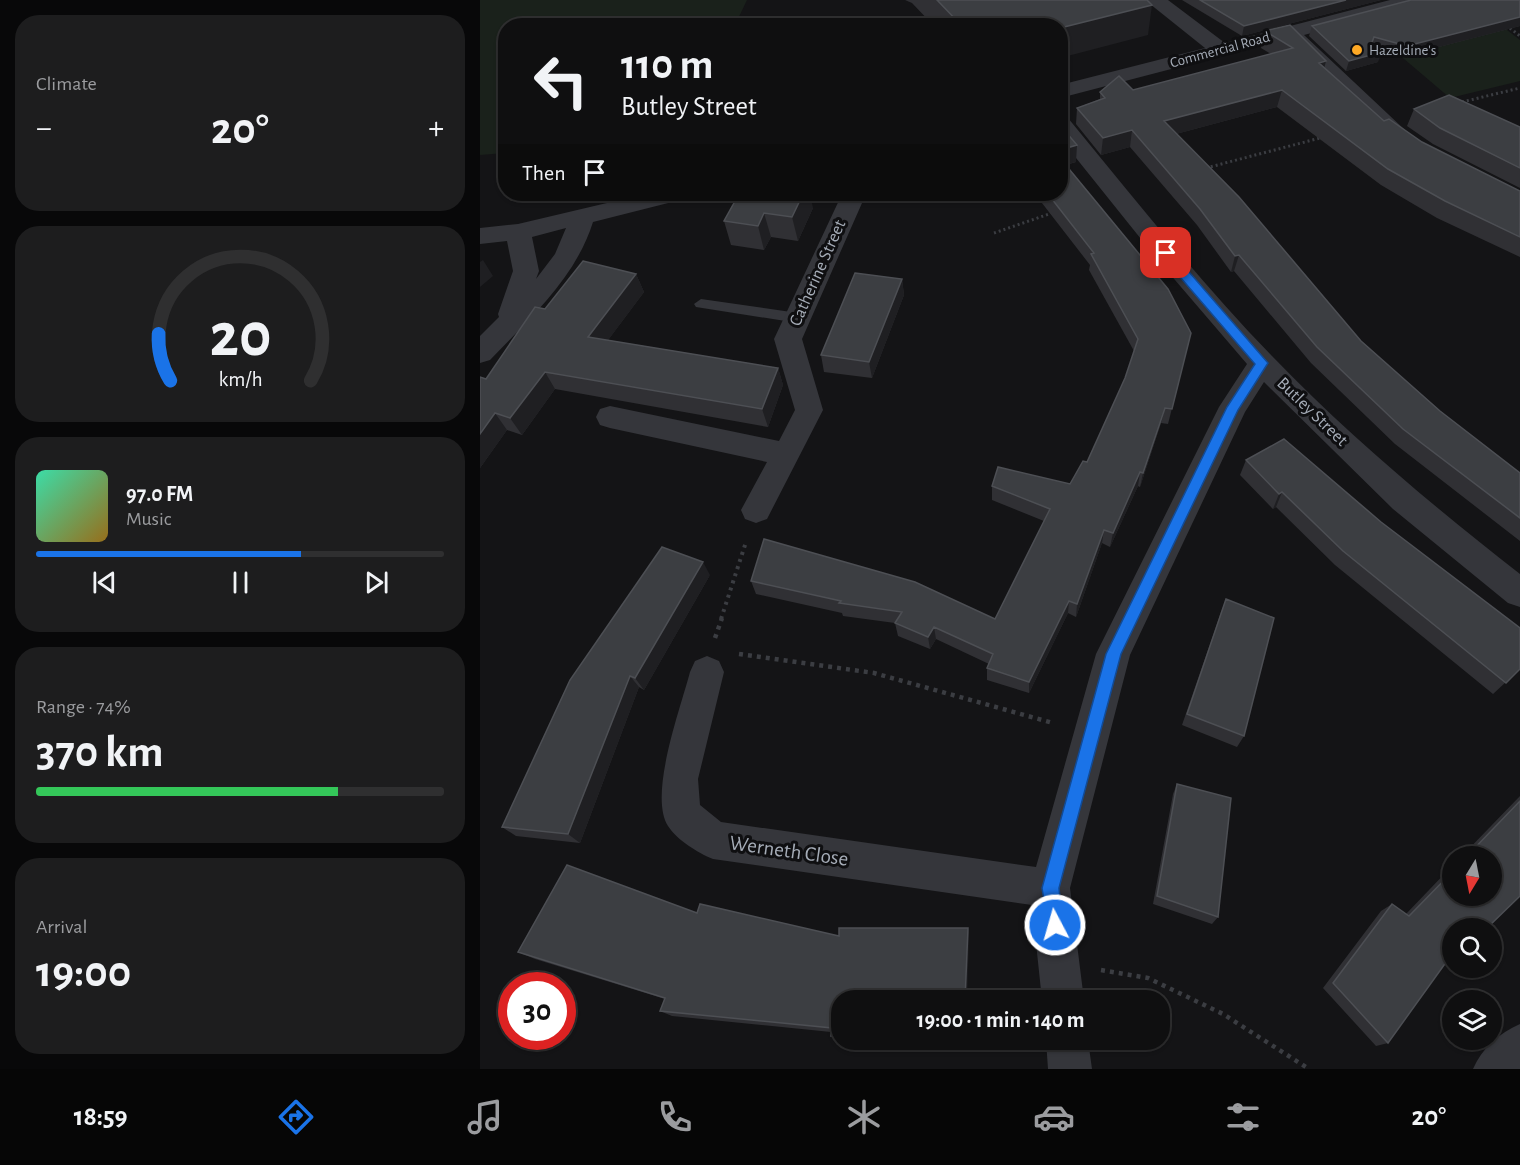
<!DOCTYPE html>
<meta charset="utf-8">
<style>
body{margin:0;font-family:"Alegreya Sans",sans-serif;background:#1d1d1e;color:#f1f3f6;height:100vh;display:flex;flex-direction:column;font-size:22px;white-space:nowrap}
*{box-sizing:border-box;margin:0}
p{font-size:20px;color:#9b9c9f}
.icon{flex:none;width:33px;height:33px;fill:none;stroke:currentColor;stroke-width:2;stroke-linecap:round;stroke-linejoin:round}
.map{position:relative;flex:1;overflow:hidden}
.panel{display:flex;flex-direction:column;gap:15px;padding:15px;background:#080809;width:480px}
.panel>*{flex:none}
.hud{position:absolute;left:18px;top:18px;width:570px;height:183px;border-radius:24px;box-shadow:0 2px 4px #0004,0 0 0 2px #2f2f30;background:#0f0f10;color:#f1f3f6;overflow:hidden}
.needle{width:39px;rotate:190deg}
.controls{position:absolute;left:962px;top:846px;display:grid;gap:12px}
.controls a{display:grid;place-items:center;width:60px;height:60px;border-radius:50%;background:#0f0f10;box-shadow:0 2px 4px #0004,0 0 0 2px #2f2f30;font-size:30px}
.speed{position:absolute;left:18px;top:972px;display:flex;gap:12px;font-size:30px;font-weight:700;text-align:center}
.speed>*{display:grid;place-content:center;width:78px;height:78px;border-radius:50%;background:#0f0f10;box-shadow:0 2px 4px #0004,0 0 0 2px #2f2f30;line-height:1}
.speed .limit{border:9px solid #d22;background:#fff;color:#111}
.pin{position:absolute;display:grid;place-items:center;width:51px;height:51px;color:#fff;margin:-26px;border-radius:12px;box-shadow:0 3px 9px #0006}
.me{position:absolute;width:66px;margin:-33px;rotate:354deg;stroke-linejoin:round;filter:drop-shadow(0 0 4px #0008)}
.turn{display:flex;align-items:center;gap:21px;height:126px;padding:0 24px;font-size:27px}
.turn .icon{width:78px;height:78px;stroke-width:2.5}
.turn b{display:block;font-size:42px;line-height:51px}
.then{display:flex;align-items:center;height:57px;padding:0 24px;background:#0003;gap:12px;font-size:22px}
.big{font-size:45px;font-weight:700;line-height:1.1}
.panel .card{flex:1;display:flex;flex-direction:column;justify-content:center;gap:9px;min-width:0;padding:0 21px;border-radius:24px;background:#1d1d1e}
.panel .dial{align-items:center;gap:0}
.dial svg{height:156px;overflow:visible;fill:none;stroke:#2f2f30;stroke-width:7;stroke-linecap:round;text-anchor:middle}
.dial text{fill:#f1f3f6;stroke:none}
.song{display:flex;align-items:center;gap:18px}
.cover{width:72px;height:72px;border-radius:9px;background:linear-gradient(135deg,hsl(160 70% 55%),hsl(40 70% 35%))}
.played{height:6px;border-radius:3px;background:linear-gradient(90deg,#1a73e8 65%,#2f2f30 65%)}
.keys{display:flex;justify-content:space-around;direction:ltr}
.heat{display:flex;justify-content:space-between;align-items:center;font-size:33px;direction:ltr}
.charge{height:9px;border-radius:4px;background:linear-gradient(90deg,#34c759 74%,#2f2f30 0)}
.trip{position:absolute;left:351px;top:990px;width:339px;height:60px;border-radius:24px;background:#0f0f10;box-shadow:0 2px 4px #0004,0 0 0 2px #2f2f30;font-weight:700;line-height:60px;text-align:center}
.dock{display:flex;height:96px;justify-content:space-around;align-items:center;background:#060606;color:#9b9c9f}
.dock .icon{width:42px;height:42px}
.dock .selected{color:#1a73e8}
.dock b{font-size:27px;color:#f1f3f6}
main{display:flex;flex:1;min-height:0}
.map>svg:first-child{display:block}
.green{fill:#1a211b}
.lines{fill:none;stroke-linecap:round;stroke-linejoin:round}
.path-far2{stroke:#3b3d42;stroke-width:3;stroke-dasharray:2 3;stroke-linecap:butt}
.path-far1{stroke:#3b3d42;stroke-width:4;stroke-dasharray:3 4.5;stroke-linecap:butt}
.path{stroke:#3b3d42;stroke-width:4.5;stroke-dasharray:4 5;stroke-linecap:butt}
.service{fill:#35363b;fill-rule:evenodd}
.minor{fill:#35363b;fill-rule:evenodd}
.wall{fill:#303034}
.shaded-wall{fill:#1f1f22}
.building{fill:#3c3e42;stroke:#4d4f54;stroke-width:1.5}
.route{fill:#1a73e8;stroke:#114b97;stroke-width:1.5}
.poi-dot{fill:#fea925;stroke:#0f0f11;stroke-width:2}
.labels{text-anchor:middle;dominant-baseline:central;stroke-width:6;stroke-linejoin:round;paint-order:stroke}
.far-street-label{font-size:15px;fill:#a5acb7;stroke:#0f0f11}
.far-poi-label{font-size:15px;fill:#a5acb7;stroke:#0f0f11;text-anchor:start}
.street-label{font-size:18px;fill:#a5acb7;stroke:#0f0f11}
.near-street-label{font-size:21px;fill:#a5acb7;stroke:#0f0f11}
</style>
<main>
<section class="panel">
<div class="card"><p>Climate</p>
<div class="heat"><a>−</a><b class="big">20°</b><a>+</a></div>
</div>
<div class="card dial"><svg viewBox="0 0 100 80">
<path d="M14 69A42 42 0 1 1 86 69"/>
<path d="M14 69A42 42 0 0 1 8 45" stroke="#1a73e8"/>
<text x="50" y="56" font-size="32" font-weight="700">20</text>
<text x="50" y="72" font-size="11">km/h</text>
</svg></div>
<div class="card">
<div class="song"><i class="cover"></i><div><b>97.0 FM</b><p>Music</p></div></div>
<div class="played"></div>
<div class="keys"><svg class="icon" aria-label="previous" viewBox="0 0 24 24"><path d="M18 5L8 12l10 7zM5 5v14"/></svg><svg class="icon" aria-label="pause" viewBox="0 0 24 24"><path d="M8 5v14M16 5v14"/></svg><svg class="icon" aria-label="next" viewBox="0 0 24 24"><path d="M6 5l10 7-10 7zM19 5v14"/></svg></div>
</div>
<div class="card"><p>Range · 74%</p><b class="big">370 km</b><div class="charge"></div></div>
<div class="card"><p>Arrival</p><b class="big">19:00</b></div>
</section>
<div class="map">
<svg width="1040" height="1069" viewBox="0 0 1040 1069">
<rect width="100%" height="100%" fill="#141416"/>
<!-- green -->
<path class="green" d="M0 0H267L255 25 26 26 25 153 0 155Z
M988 0 1040 40V81L970 98 883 24Z"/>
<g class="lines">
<!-- path-far2 -->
<path class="path-far2" d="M1026 25 1040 36
M982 102 1040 88
M726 168 844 137
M514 233 572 213"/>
<!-- path-far1 -->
<path class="path-far1" d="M241 619 266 542"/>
<!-- path -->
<path class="path" d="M235 638 242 618
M259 654 394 673 573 723
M621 970 668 978 743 1014 829 1069"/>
<!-- service -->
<path class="service" d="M221 299 318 313 325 318 318 323 216 307 214 304Z"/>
<!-- minor -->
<path class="minor" d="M665 0H688L745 43 910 0H943L940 4 824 35 925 130 922 135H906L806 39 580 98V85L725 48Z
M580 116 588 118C654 198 719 281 792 356 868 435 953 506 1040 574V607L1028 603 913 509 784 382 765 412 650 655 590 888 604 1000H562L552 905 233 859C218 853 197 840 188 826 168 795 201 707 210 672L215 661 227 656 239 661 244 672 218 779 220 805 241 822 556 867 616 654 739 407 767 364 677 259 580 138Z
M165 194H207L204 199 113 222C95 279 50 318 10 360L0 363V336L19 317 18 314 33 271 27 241 0 244V228L38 224ZM86 228 75 254 56 279 59 271 52 237Z
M362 194H386L322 339 343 410 287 519 276 523 265 519 261 510 287 462 130 428 120 425 116 417 120 409 130 406 299 441 315 410 294 339Z
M1040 1024V1069H993C1002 1048 1019 1033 1040 1024Z
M566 1040H608L612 1069H568Z"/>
</g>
<!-- wall -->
<path class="wall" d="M425 0H667L668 35 580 26H454L432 3Z
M702 0H901L762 36Z
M1040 0V26L924 56 894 48 898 62 866 71 829 36 832 26Z
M810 25 844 68 904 121 942 142 1040 191V257L957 218 901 185 797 107 696 134 881 341 960 411 1040 473V541L915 444 831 363 754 271 751 272 717 225 650 147 621 155 596 124 597 108 620 99V92L653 90 791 54 781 48 785 31Z
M934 109 1040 127V188L953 144 927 126Z
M580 125 596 162 586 165 711 333 688 424 681 423 660 487 658 486 630 547 622 543 596 617 588 613 549 693 507 680V668L509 664 456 639 450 649 418 636 415 623 363 616 362 613 276 594 271 581 515 619 564 521 512 500V486L590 484 607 462 645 378 654 351 609 270 610 265 555 194H580Z
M259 194 333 208 318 241 291 237 284 250 251 245 244 221Z
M156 274 164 292 128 340 298 368 303 385 288 427 75 389 42 435 27 430 0 468V377L6 379 65 309Z
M422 279 424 295 392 378 344 372 341 355Z
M766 460 1040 669 1013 694 855 565 796 507 793 509 760 475Z
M230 575 164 690 159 687 100 843 36 836 22 827Z
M746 599 764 736 757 747 702 725 741 612Z
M697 784 738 917 732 924 673 904 693 794Z
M1040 796V896L1007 928H972L908 1043 896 1046 843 988 901 911 912 904 926 914 972 866V896L1011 856H982Z
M217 913 359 936 488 928 489 936 362 1000V1040H477H357L351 1036V1032L192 1016 180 1011 185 999 55 959 38 952Z"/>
<!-- shaded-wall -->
<path class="shaded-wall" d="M866 0H901L762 36 764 26Z
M672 5 668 35 580 58V28Z
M1040 17V26L924 56 927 46Z
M902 52 898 62 866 71 869 61Z
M846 61 842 77 839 63Z
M802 90 797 107 681 138 684 121Z
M652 130 650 147 621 155 623 138Z
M597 145 596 162 580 166V150Z
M323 194H330L333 208 318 241 312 217Z
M284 213 291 237 284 250 278 226Z
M759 255 754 271 751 272 755 256Z
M3 260 13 276 0 287V262Z
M156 274 164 292 117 355 108 337Z
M422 279 424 295 392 378 389 362Z
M298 368 303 385 288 427 282 409Z
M65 372 75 389 42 435 30 418Z
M685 408 681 423 660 487 663 473Z
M15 413 27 430 0 468V434Z
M660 472 658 486 630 547 633 533Z
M802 492 796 507 793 509 799 494Z
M624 530 622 543 596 617 597 604Z
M223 562 230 575 164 690 155 678Z
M589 601 588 613 549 693V682Z
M454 627 456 639 450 649 448 637Z
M150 676 159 687 100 843 88 834Z
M488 928 489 936 487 1000H485Z"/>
<!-- building -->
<path class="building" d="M457 0H667L672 5 580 28V26H482Z
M720 0H866L764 26Z
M931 0H1040V17L927 46 894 37 891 45 902 52 869 61 832 26Z
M810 25 846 61 839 63 904 121 909 119 942 142 1040 191V237L965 201 908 169 802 90 684 121 759 197 881 341 960 411 1040 473V518L923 429 837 347 759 255 755 256 720 209 652 130 623 138 597 108 625 98 620 92 639 76 653 90 813 48 785 31Z
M969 95 1040 127V168L960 128 934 109Z
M580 125 597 145 580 150Z
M580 158 688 289 711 333 692 409 685 408 663 473 660 472 633 533 624 530 597 604 589 601 549 682 507 668 513 654 454 627 448 637 415 623 422 612 359 603 361 601 271 581 284 539 435 582 515 619 570 509 512 486 518 467 590 484 603 461 607 462 645 378 658 339 611 254 614 253 568 194H580Z
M259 194H323L312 217 284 213 278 226 244 221Z
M103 261 156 274 108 337 298 368 282 409 65 372 30 418 15 413 0 434V377L6 379 55 307 65 309Z
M375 273 422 279 389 362 341 355Z
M804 439 901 522 1040 628V669L1026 683 863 551 802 492 799 494 766 460Z
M182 547 223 562 155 678 150 676 88 834 22 827 90 680Z
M746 599 794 618 764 736 707 714Z
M697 784 751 798 738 917 677 896Z
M1040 801V896L1007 928H1005L997 920 991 928H972V954L908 1043 853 983 912 904 929 916 972 872V896H1011V856H987Z
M87 865 217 913 220 904 359 936V928H488L485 1000H362V1036H351L352 1028 180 1011 185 998 38 952Z"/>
<!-- route -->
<path class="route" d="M686 249 690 250 788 363 758 410 641 654 579 888 583 925 581 931 575 934 569 931 562 888 626 654 747 407 775 364 682 256V250Z"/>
<!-- markers -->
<circle class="poi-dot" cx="877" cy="50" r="6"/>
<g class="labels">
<!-- far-street labels -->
<g class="far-street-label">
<text transform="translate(740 50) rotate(-15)">Commercial Road</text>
</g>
<!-- far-poi labels -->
<g class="far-poi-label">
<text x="889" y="50">Hazeldine's</text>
</g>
<!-- street labels -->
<g class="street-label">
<text transform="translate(338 273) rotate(-66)">Catherine Street</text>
<text transform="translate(832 412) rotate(44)">Butley Street</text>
</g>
<!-- near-street labels -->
<g class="near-street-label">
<text transform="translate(309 851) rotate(8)">Werneth Close</text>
</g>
</g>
</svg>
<div class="controls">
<a><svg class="needle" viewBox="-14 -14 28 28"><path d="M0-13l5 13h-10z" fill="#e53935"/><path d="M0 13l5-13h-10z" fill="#9b9c9f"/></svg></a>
<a><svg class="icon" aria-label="search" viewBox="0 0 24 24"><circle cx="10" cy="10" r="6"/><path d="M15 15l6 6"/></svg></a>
<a><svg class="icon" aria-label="layers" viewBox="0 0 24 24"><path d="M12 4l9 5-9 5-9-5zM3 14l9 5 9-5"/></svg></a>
</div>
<div class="speed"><div class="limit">30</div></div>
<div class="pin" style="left:686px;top:253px;background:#d93025"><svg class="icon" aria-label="arrive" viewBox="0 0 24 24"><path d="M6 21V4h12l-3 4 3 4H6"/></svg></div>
<svg class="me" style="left:575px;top:925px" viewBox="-20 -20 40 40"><circle r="17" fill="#1a73e8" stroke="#fff" stroke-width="3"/><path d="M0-11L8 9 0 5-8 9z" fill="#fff"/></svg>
<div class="trip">19:00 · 1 min · 140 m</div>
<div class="hud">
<div class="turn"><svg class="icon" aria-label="left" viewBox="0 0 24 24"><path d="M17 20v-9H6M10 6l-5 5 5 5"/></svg><div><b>110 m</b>Butley Street</div></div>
<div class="then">Then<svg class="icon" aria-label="arrive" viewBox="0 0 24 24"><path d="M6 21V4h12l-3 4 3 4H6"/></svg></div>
</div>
</div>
</main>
<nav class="dock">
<b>18:59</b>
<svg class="icon selected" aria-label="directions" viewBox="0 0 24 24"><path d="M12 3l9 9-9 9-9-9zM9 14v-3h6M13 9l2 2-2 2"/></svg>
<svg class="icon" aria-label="music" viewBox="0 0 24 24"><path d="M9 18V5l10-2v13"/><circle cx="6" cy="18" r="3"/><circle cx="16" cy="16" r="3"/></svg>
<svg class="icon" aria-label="phone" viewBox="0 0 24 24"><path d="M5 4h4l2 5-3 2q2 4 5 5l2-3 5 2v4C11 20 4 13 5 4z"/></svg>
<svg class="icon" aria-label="climate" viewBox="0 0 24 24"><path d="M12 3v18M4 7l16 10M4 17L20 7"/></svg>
<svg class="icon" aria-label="car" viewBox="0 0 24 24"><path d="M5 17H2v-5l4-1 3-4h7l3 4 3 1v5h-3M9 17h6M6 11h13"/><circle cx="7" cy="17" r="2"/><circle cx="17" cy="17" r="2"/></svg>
<svg class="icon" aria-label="filters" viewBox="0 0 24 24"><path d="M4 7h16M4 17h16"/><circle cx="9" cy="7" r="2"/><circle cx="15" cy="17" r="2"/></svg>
<b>20°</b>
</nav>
